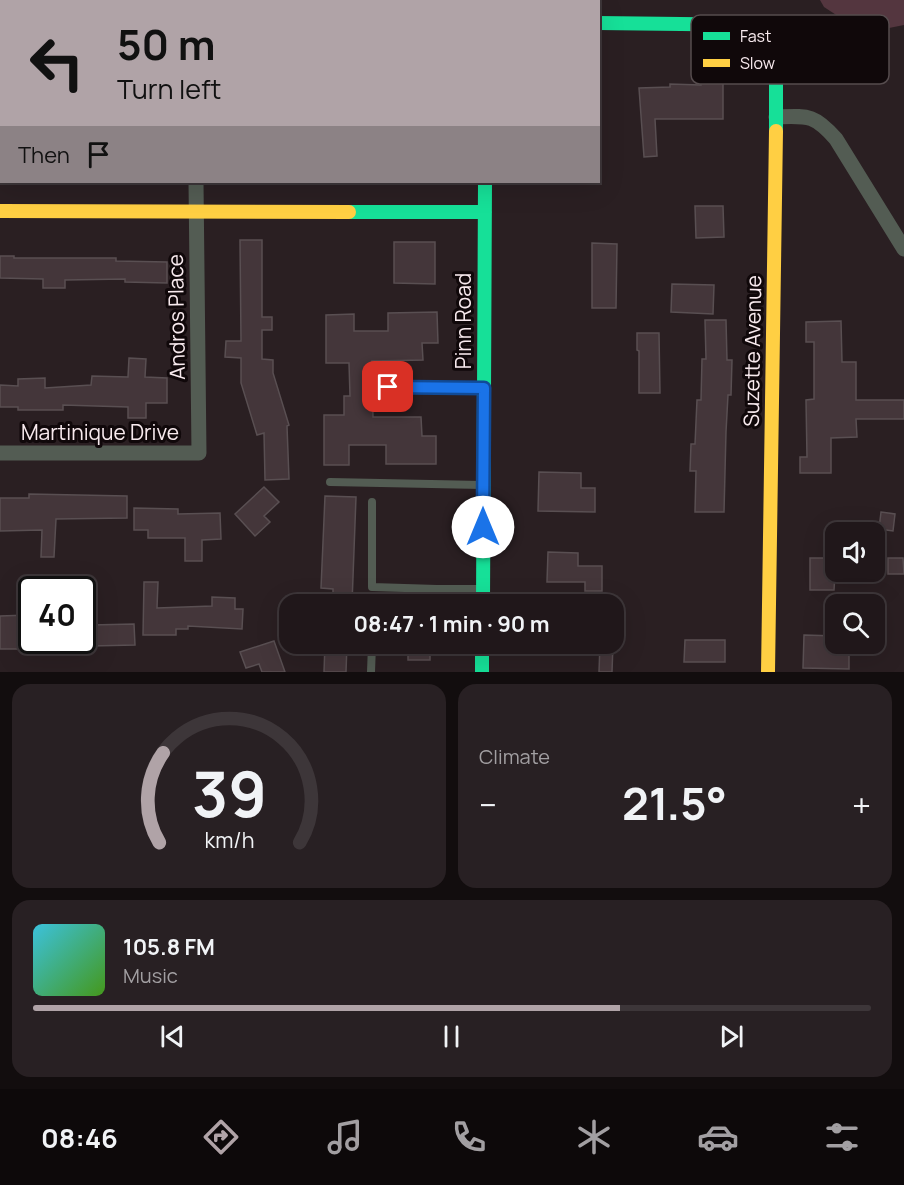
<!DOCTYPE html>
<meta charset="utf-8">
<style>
body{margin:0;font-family:Manrope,sans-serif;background:#282023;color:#f1f3f6;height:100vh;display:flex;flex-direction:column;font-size:22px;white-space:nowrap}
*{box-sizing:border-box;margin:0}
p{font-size:20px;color:#a29fa2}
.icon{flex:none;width:33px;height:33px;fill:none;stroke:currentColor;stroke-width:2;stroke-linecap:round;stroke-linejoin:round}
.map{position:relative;height:672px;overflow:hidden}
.panel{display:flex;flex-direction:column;gap:12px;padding:12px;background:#120d0e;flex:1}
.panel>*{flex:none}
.guide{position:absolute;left:0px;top:0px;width:600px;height:183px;box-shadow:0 6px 24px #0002,0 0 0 2px #3d3639;background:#b0a3a7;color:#111;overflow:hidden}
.fabs{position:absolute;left:825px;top:522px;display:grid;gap:12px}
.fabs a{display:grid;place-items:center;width:60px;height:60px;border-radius:12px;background:#20171a;box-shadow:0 6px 24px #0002,0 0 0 2px #3d3639;font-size:30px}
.speed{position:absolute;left:18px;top:576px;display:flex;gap:12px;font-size:30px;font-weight:700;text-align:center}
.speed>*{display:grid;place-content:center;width:78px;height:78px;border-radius:50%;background:#20171a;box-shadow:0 6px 24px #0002,0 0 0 2px #3d3639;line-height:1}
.speed .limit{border:3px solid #111;border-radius:9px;background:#fff;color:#111}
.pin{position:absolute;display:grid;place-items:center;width:51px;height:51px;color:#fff;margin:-26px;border-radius:12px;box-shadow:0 3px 9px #0006}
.me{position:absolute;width:66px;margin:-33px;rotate:0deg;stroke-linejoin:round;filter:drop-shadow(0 0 4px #0008)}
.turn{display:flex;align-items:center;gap:21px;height:126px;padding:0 18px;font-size:27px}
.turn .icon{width:78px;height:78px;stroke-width:2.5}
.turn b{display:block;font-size:42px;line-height:51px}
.then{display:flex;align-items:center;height:57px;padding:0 18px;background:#0003;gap:12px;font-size:22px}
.big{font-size:45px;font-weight:700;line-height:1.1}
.panel .card{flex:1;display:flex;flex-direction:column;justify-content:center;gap:9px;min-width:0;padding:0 21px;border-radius:18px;background:#282023}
.panel .dial{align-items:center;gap:0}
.dial svg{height:156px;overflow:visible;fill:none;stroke:#3d3639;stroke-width:7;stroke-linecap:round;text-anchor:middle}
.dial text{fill:#f1f3f6;stroke:none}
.song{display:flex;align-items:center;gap:18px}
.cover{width:72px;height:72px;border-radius:9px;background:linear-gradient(135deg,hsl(190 70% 55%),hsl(100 70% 35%))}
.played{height:6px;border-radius:3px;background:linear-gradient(90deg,#b0a3a7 70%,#3d3639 70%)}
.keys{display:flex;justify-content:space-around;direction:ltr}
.heat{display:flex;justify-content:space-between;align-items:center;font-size:33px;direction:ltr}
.panel .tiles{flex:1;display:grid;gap:12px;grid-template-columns:1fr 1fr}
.card:last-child{grid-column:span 2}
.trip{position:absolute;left:279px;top:594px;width:345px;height:60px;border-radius:18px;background:#20171a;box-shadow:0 6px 24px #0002,0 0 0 2px #3d3639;font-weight:700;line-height:60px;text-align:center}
.tabs{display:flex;height:96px;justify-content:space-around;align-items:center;background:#0d090a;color:#a29fa2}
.tabs .icon{width:42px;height:42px}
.tabs .active{color:#b0a3a7}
.tabs b{font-size:27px;color:#f1f3f6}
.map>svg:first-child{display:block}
.green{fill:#54363f}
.building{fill:#44363a;stroke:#594f52;stroke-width:1.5}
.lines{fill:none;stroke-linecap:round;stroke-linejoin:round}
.lane{stroke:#535c53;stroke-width:8}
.street{stroke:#535c53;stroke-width:15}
.fast{stroke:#16e098;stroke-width:14}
.slow{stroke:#ffcf43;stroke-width:14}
.route-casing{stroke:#114b97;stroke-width:15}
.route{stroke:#1a73e8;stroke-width:10}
.labels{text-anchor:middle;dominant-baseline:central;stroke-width:6;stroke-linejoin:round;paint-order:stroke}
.street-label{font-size:21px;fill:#f8eaee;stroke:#10080a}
.key{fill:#10080a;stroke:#564c4e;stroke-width:1.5}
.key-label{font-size:16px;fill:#f8eaee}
</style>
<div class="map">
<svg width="904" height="672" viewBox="0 0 904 672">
<rect width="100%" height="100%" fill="#2a1f22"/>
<!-- green -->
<path class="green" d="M820 0H904V25L864 33 824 7Z"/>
<!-- building -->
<path class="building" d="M702 46H729V80H723V119H655L657 156 644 157 639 88 670 87V84L701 85Z
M695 206H723L724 237 696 238Z
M240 240H262V317H272V330H262V359L273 360V373L289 425 287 426 289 479 265 480 264 433 257 435 241 383V358L225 357 226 341H241Z
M394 242H435V284L394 283Z
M592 243 617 244 616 308H592Z
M0 256H14V258H116V261L167 262V283L125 282V279L65 280V288H43V279L0 278Z
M672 284 714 285 713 314 671 312Z
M437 312 438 343H422L423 360 372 361 373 417H421L422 436H436V464H386V445H349V465H324V415H344V396H350L349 363H326V315L354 314V331H388V313Z
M705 320H726L727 360H732L731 395H728L726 432 724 512H695L696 471H690L691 444H695L697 400H701L702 359H706Z
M841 321 842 362H856V400H904V419H856L857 437 831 438V473H800V457H807L806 400 814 399V342H806V322Z
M637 333H659L660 393H639V351L637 350Z
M129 358 146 359 145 377 167 378V403H146V418H128V407L63 405V410H18V407H0V385L18 386V379L45 378V388L91 385 92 376 128 377Z
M539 472 581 473V488H595V512L538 511Z
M264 487 279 502 264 516 270 522 255 536 235 514Z
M29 494 127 496V518L56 519 54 557H41L42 530 0 531V498H29Z
M325 496 356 497 352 604H333V589L321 588Z
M134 508 178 509V514L220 513 221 539 202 540V561H185V538H148V530H134Z
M881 512 895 514 893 531 879 529Z
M548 552 578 553V566H602V591H585V582H547Z
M810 558H836L834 590H810Z
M888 558H903L904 574H888Z
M144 582H158L157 608 212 606V597L235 598V609H243L242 629 188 626V629H176V635H143Z
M28 615 29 649H0V616Z
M134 624 135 645 91 646V625Z
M804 635 836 636V644H839V648H849V669L803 668Z
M685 640H725V662H684Z
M274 641 285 672H262L259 664 246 668 240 652Z
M325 644H347L346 672H324Z
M414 644H425V649L430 652V660H408V651L413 648Z
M600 644H613L612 672H599Z"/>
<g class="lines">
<!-- lane -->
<path class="lane" d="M388 387 482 388
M330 482 482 485
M372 502V587L437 589V604
M437 589H481
M430 646 481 647
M371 672 372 645H408"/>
<!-- street -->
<path class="street" d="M196 2V0
M776 117C808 116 814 114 836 139L904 249
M0 453H199L196 182"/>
<!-- fast -->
<path class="fast" d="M488 0V2
M598 23 767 25 776 31V131
M349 212H485
M483 604 485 182
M482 644V672"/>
<!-- slow -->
<path class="slow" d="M0 211 349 212
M768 672 776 131"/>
</g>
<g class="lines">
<!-- route casing -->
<g class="route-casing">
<path id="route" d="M388 387 484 388 483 527"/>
</g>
<!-- route -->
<use href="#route" class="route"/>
</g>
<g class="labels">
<!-- street labels -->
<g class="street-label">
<text transform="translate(176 317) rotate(-91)">Andros Place</text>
<text transform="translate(463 321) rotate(-90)">Pinn Road</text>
<text transform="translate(752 351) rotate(-89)">Suzette Avenue</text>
<text x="100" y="432">Martinique Drive</text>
</g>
</g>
<!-- legend -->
<rect x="691" y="15" width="198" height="69" rx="9" class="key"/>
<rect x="703" y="32" width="27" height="8" fill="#16e098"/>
<rect x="703" y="59" width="27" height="8" fill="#ffcf43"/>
<g class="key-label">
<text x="740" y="42">Fast</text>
<text x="740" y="69">Slow</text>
</g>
</svg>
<div class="fabs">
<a><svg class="icon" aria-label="sound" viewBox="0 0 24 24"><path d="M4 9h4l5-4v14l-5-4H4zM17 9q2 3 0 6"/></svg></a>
<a><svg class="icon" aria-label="search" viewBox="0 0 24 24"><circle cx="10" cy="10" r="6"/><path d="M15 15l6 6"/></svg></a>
</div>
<div class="speed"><div class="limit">40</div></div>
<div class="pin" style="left:388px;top:387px;background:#d93025"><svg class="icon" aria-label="arrive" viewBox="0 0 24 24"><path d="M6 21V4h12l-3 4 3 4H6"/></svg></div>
<svg class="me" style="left:483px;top:527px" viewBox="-20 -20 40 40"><circle r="19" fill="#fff"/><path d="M0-13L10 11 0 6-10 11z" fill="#1a73e8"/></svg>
<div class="trip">08:47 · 1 min · 90 m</div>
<div class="guide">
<div class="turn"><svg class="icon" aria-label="left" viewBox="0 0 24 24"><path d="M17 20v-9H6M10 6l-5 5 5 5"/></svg><div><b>50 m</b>Turn left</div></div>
<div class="then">Then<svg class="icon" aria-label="arrive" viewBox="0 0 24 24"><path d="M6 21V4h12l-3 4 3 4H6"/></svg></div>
</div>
</div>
<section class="panel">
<div class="tiles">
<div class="card dial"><svg viewBox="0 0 100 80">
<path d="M14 69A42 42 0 1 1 86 69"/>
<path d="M14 69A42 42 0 0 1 16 23" stroke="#b0a3a7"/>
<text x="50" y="56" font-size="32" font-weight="700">39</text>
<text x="50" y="72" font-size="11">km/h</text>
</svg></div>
<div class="card"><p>Climate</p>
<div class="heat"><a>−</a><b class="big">21.5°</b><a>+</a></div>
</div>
<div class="card">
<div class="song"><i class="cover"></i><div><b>105.8 FM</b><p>Music</p></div></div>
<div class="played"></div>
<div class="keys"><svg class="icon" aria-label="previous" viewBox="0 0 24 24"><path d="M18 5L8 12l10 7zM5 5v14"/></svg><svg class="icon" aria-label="pause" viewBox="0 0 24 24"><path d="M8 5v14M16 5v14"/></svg><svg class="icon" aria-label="next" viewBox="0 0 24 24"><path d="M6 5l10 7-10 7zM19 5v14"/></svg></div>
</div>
</div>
</section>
<nav class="tabs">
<b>08:46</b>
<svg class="icon active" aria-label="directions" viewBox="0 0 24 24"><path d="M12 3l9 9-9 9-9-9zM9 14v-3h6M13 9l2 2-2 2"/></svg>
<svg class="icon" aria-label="music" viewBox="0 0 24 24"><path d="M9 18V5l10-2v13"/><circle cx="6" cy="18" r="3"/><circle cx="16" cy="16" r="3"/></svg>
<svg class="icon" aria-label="phone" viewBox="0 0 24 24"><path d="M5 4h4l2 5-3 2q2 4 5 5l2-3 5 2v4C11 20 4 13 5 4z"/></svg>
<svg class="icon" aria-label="climate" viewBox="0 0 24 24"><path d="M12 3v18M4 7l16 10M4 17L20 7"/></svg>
<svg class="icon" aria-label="car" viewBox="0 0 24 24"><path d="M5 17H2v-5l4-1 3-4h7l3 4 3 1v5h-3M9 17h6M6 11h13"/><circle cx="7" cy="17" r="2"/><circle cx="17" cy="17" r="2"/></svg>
<svg class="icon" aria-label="filters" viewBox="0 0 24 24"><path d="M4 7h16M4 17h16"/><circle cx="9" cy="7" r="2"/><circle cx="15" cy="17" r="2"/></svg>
</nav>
